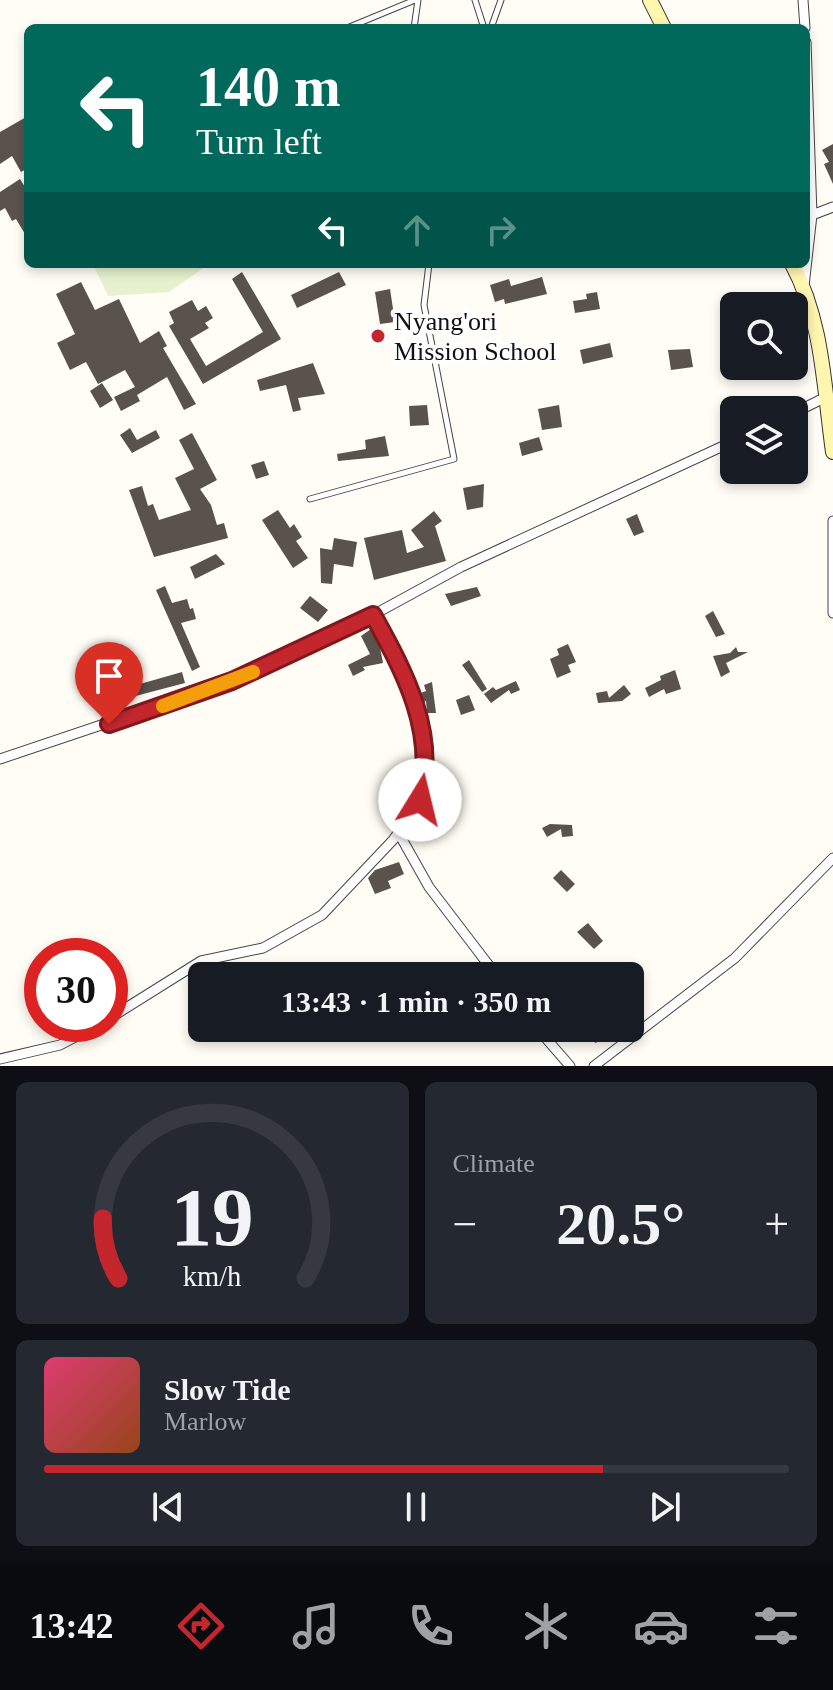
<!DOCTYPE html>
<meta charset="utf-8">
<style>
body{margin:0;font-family:Georgia,serif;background:#242831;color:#f1f3f6;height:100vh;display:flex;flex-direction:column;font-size:30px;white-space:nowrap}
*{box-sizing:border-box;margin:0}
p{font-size:26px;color:#9ea1a6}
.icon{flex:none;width:44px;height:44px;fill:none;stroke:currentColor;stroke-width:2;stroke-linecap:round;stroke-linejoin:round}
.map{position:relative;height:1066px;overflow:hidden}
.sheet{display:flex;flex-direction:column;gap:16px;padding:16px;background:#0d0f14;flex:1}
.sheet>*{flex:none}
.banner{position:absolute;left:24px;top:24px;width:786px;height:244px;border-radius:12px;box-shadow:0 4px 12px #0003;background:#00695c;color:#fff;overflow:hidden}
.buttons{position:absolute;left:720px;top:292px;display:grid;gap:16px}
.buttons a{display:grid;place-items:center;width:88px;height:88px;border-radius:12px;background:#171b24;box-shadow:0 4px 12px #0003;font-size:40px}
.speed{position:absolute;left:24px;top:938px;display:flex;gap:16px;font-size:40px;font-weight:700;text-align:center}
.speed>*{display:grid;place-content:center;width:104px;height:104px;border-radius:50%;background:#171b24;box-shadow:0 4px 12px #0003;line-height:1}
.speed .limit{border:12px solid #d22;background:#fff;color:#111}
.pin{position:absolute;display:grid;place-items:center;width:68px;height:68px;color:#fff;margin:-82px -34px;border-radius:50% 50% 50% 0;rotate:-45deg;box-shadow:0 0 8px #0007}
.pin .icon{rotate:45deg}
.me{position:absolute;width:88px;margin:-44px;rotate:9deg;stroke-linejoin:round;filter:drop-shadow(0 0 6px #0008)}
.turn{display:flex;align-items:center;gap:28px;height:168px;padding:0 40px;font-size:36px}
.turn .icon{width:104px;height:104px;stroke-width:2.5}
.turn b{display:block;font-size:56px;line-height:68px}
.lanes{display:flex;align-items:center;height:76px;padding:0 40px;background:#0003;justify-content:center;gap:40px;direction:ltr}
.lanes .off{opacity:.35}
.big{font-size:60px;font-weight:800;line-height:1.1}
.sheet .widget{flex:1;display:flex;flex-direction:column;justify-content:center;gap:12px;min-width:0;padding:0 28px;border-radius:12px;background:#242831}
.sheet .dial{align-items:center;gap:0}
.dial svg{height:208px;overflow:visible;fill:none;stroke:#363941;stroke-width:7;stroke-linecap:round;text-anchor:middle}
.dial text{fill:#f1f3f6;stroke:none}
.song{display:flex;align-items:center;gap:24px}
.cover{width:96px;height:96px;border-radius:12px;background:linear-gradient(135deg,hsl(340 70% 55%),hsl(20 70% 35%))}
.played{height:8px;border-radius:4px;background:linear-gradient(90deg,#c4262e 75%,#363941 75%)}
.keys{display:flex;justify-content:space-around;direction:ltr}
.heat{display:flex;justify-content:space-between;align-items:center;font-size:44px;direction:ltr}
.sheet .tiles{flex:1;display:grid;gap:16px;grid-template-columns:1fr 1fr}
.widget:last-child{grid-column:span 2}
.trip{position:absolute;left:188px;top:962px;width:456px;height:80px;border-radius:12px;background:#171b24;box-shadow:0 4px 12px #0003;font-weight:800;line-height:80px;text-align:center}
.tab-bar{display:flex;height:128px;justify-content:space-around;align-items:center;background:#090b0e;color:#9ea1a6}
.tab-bar .icon{width:56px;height:56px}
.tab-bar .current{color:#c4262e}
.tab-bar b{font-size:36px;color:#f1f3f6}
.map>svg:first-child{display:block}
.pitch{fill:#e6f2cf}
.building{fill:#5a524d}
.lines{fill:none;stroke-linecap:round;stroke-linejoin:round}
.lane-casing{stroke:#444;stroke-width:7}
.street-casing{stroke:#444;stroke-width:11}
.secondary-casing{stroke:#333;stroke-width:16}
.lane{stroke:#fff;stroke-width:5}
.street{stroke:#fff;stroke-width:9}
.secondary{stroke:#fff6b0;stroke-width:14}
.route-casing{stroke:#7f191e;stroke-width:20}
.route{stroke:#c4262e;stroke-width:14}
.slow{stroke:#f59e0b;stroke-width:14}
.poi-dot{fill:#c4262e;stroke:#fff;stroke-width:3}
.labels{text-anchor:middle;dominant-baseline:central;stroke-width:8;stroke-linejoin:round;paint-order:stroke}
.poi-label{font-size:26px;fill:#111;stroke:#fff;text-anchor:start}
</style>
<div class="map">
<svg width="833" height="1066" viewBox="0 0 833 1066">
<rect width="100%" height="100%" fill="#fffdf5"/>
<!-- pitch -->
<path class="pitch" d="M93 264H209L169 292 108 296Z"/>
<!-- building -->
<path class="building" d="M28 116V168L21 172 12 156 0 164V132Z
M833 144V184L824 164 829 162 822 150Z
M20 179 28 192V239L16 219 12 221 5 208 0 211V192Z
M242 272 281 339 203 384 169 326 174 323 169 312 192 300 198 311 206 306 213 318 205 323 209 328 190 339 206 366 263 332 232 279Z
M339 272 346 285 297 308 291 295Z
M542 277 547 294 505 304 504 299 495 302 490 285 509 279 511 286Z
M81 282 95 310 119 299 140 343 159 331 167 346 163 348 196 404 184 410 167 377 137 395 140 401 121 411 114 397 135 387 125 370 98 384 86 362 70 370 57 343 75 334 56 294Z
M390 289 395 322 380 324 375 292Z
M597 292 600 309 575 313 573 301 587 299 586 294Z
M610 343 613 357 583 364 580 350Z
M690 349 693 367 671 370 668 350Z
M313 363 325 394 298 398 301 410 293 412 286 385 260 391 257 380Z
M102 383 113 400 100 408 90 391Z
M427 405 429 425 410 426 409 406Z
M559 405 562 427 542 430 538 409Z
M130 428 137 440 156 430 160 438 132 453 120 435Z
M192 433 217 480 200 489 211 505 217 525 224 523 228 538 154 557 129 490 142 486 148 506 153 504 159 520 191 510 175 478 194 469 179 440Z
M385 436 389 456 338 461 337 454 366 449 365 440Z
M539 437 543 450 522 456 519 443Z
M264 461 269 475 256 479 251 465Z
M484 484 483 507 467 510 463 488Z
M278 510 290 528 294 524 302 537 296 541 308 558 293 568 262 520Z
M434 511 442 521 435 526 446 561 374 580 364 538 402 530 407 553 424 547 411 530Z
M637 514 644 532 634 536 626 519Z
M334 538 357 542 353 567 334 564 332 584 321 583 320 548 332 550Z
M216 554 225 564 195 579 190 567Z
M165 586 172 603 187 599 190 609 193 608 196 619 181 623 200 667 192 671 156 590Z
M477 587 481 596 451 606 445 594Z
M310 596 328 610 318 622 300 608Z
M713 611 725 634 716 637 705 616Z
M371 629 379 642 383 663 363 667 365 670 353 676 348 665 370 654 361 636Z
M568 644 576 662 568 665 571 672 557 678 550 659 559 655 557 649Z
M736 647 738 652H748L726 663 730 672 721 677 713 656 730 653Z
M469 660 487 689 482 692 462 665Z
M96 661 112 692 182 672 185 683 128 698 105 710 84 667Z
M675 670 681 689 666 694 664 689 649 697 645 688 661 680 660 676Z
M516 681 520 690 511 694 509 690 491 703 484 694 493 687 496 690Z
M432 682 436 713H427L426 701 420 703 418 694 426 691 424 685Z
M624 685 631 694 622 701 598 703 596 693 607 691 609 698Z
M469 695 475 710 461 715 456 700Z
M550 824 572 825 573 836 562 837 561 829 547 837 542 828Z
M399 862 404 874 388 881 391 888 375 894 368 878 375 870Z
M561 870 575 884 567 892 553 878Z
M588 923 603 941 594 949 577 932Z
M575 1028H599L603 1040 595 1043 591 1032 583 1039Z"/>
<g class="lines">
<!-- lane casing -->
<g class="lane-casing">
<path id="lane" d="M475 0 484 28
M347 28 415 0
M414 28 418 0
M491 28 501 0
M310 499 454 459 424 305 429 264"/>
</g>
<!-- street casing -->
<g class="street-casing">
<path id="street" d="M803 0 805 28
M812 215 833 207
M804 286 812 215 806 42
M794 413 826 397
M833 521V613
M0 759 232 681 373 615 461 567 734 441
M398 832 429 887 497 976
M110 1018 201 961 263 948 322 915 393 840 412 814 423 787 424 739 400 663 373 615
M537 1028 570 1066
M0 1059 60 1045 100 1024
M594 1066 735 958 833 858"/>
</g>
<!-- secondary casing -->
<g class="secondary-casing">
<path id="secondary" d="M650 0 664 28
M792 264C823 321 824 389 833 452"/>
</g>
<!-- lane -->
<use href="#lane" class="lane"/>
<!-- street -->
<use href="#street" class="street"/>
<!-- secondary -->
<use href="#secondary" class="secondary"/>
</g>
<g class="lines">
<!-- route casing -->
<g class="route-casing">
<path id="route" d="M109 724 232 681 373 615C405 673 437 732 420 800"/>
</g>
<!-- route -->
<use href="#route" class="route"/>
<!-- slow -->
<path class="slow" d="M163 706 253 672"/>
</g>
<!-- markers -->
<circle class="poi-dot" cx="378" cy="336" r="8"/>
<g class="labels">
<!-- poi labels -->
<g class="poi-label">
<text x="394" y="321">Nyang'ori<tspan x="394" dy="30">Mission School</tspan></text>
</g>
</g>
</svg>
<div class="buttons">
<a><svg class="icon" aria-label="search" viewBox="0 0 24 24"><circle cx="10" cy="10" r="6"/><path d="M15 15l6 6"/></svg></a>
<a><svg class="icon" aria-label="layers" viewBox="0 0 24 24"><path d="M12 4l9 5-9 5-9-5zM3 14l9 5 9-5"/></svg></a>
</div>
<div class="speed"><div class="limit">30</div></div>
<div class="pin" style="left:109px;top:724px;background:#d93025"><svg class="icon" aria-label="arrive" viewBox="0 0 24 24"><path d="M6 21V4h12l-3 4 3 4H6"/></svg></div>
<svg class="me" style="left:420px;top:800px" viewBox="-20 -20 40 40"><circle r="19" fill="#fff"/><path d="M0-13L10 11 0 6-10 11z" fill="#c4262e"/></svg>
<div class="trip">13:43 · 1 min · 350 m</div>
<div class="banner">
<div class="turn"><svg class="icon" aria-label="left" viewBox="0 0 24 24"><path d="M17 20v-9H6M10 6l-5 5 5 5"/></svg><div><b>140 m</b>Turn left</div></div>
<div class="lanes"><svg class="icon" aria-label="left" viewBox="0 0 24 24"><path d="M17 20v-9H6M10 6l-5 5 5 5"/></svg><svg class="icon off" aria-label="ahead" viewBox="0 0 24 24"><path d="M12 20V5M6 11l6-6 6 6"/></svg><svg class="icon off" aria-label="right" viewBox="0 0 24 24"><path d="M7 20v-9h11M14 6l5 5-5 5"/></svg></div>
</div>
</div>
<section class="sheet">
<div class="tiles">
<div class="widget dial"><svg viewBox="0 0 100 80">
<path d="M14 69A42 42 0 1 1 86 69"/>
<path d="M14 69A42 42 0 0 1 8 46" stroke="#c4262e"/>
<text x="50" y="56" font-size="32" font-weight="700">19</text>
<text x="50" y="72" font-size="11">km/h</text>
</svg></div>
<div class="widget"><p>Climate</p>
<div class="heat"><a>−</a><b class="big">20.5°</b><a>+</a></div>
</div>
<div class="widget">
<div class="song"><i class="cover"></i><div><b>Slow Tide</b><p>Marlow</p></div></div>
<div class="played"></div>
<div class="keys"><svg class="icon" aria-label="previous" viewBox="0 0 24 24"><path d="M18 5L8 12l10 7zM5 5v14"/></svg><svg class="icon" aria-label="pause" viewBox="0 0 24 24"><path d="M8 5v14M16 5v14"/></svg><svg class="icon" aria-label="next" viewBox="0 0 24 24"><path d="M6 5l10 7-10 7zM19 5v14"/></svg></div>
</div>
</div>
</section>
<nav class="tab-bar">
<b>13:42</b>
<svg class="icon current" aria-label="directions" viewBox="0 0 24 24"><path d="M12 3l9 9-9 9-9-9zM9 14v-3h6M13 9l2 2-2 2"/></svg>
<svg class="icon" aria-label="music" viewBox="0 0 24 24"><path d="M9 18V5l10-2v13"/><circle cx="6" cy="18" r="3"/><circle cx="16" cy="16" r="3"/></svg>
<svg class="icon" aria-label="phone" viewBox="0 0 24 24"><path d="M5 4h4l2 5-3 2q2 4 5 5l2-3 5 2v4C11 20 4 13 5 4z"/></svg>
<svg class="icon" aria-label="climate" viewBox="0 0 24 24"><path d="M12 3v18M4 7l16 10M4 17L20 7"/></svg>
<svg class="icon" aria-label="car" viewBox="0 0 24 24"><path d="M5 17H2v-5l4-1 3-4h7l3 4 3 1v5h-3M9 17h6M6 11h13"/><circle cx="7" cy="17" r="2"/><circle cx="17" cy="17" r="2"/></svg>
<svg class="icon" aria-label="filters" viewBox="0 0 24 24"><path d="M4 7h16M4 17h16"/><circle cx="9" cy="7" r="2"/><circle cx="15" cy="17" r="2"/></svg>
</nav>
